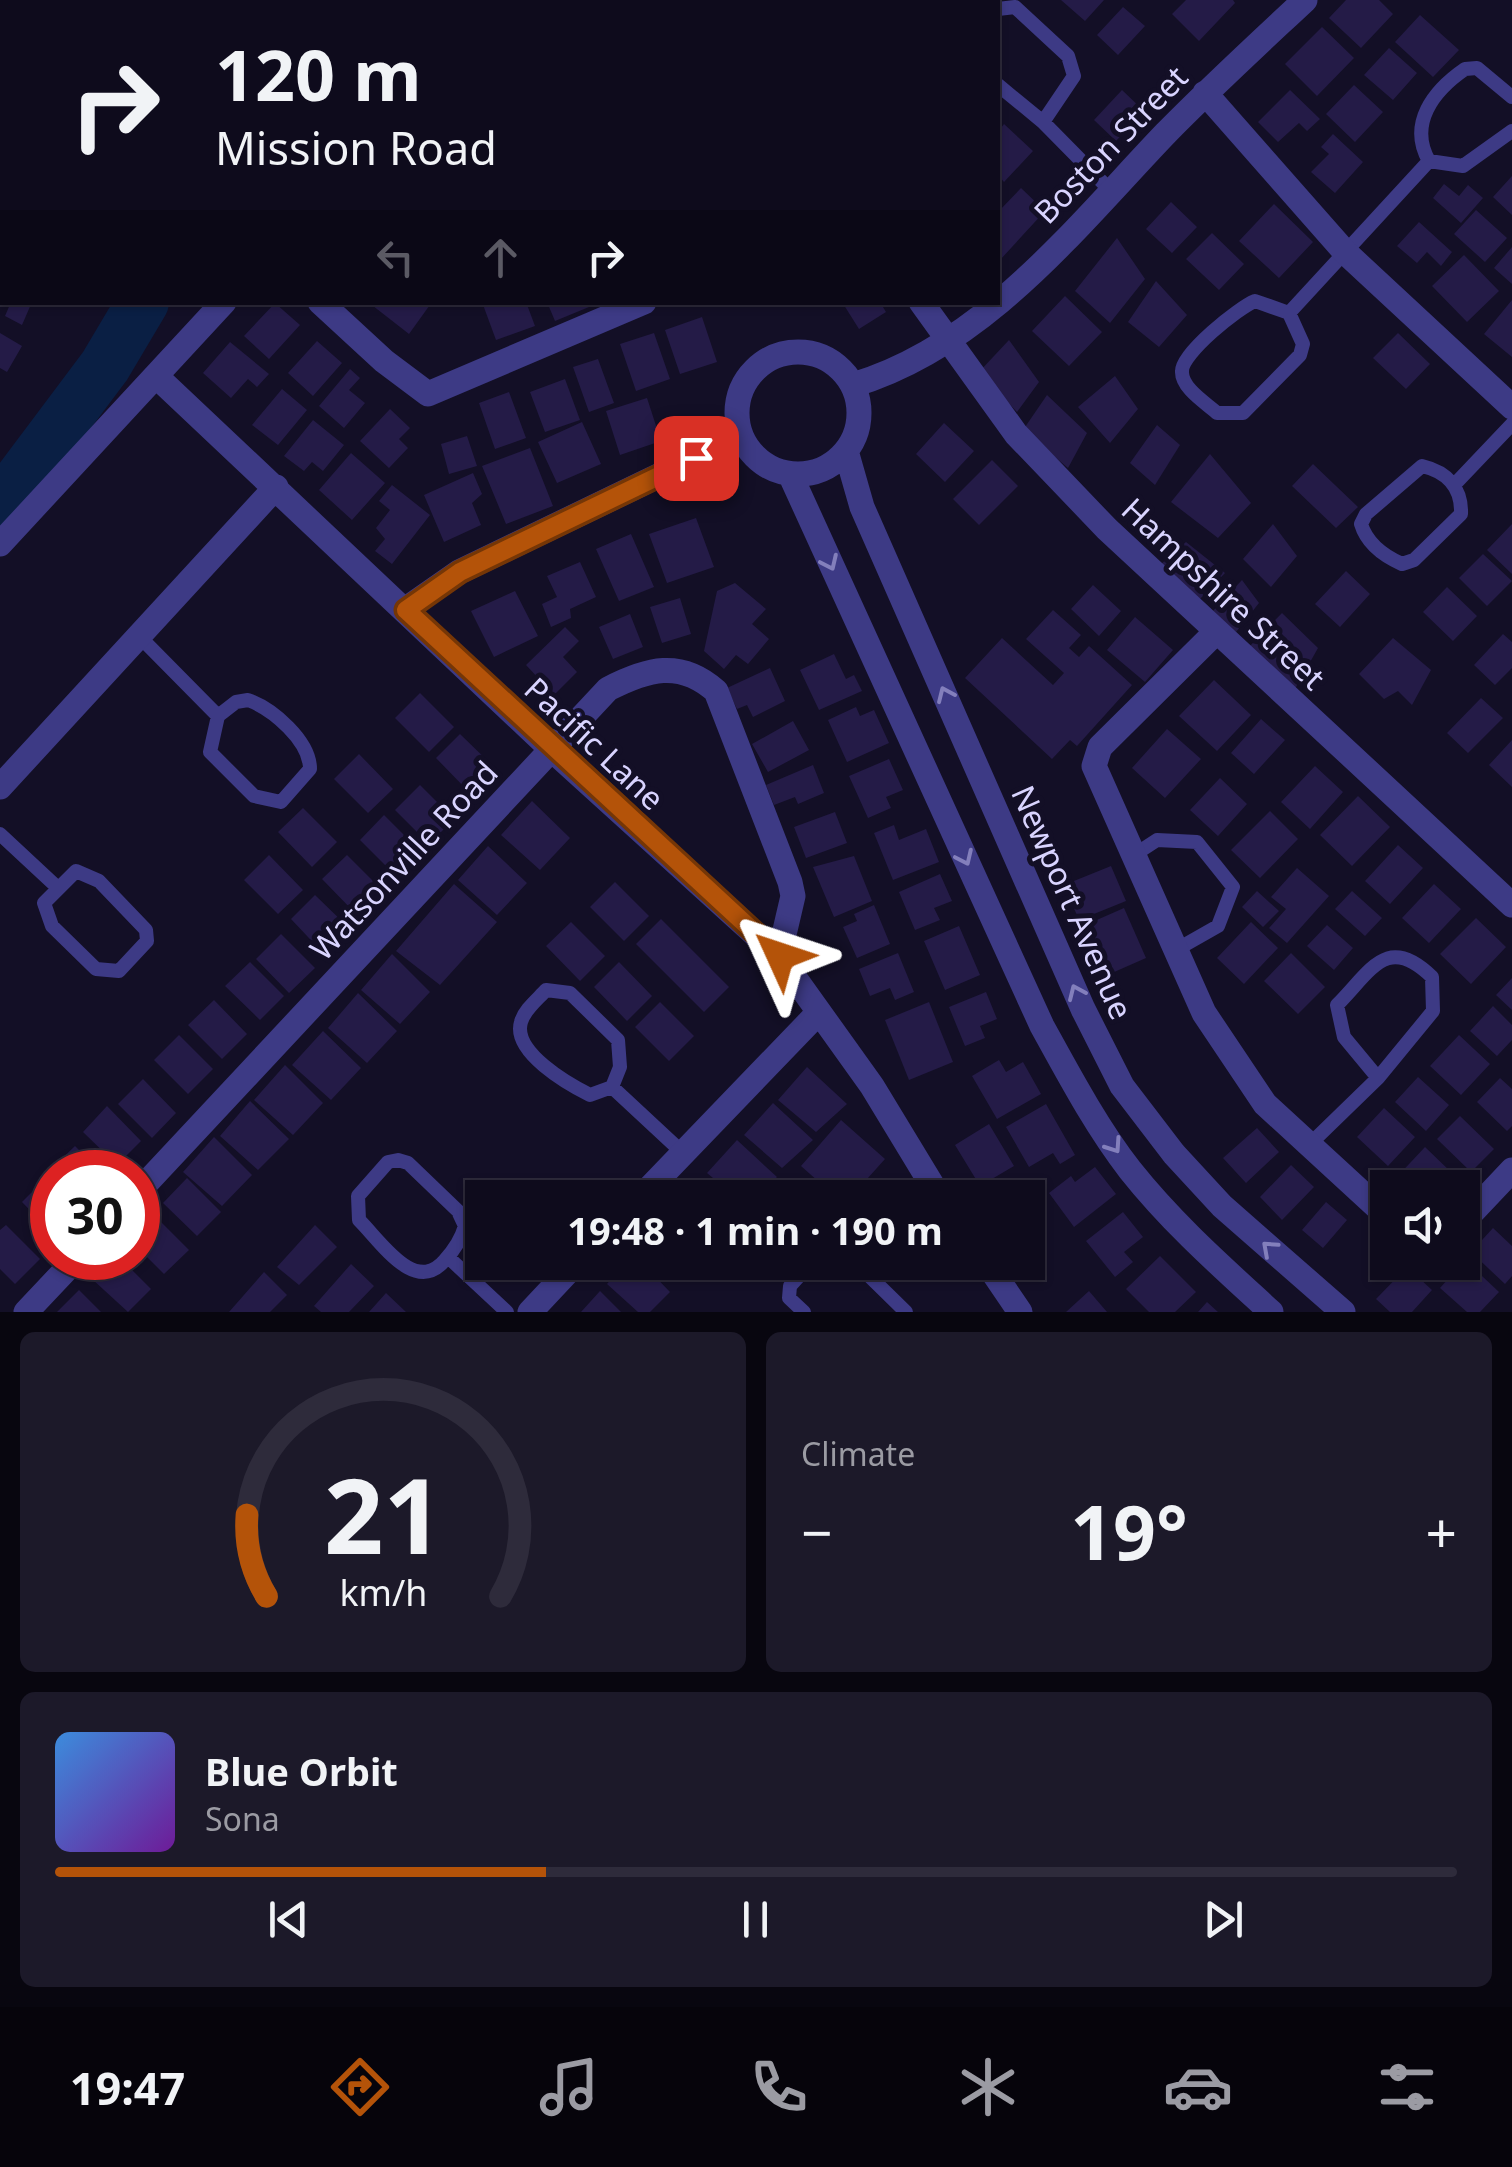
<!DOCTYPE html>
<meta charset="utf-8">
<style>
body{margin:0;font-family:"Noto Sans",sans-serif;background:#1c1929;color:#f1f3f6;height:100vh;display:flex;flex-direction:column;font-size:38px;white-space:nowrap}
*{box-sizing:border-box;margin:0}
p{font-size:32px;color:#9b9ba3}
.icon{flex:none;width:55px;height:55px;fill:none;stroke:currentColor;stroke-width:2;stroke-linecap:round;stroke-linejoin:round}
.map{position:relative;height:1312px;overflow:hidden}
.sheet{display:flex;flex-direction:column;gap:20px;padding:20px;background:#08060f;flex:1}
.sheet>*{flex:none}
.banner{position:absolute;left:0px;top:0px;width:1000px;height:305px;box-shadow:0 2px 8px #0004,0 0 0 2px #2e2b3b;background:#0e0b1c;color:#f1f3f6;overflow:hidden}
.tools{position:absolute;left:1370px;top:1170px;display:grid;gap:20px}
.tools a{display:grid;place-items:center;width:110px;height:110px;border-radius:0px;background:#0e0b1c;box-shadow:0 2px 8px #0004,0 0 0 2px #2e2b3b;font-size:50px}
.speed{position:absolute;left:30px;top:1150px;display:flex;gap:20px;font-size:50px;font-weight:700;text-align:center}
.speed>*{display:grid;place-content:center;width:130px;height:130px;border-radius:50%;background:#0e0b1c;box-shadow:0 2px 8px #0004,0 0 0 2px #2e2b3b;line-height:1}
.speed .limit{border:15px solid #d22;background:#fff;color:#111}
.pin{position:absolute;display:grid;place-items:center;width:85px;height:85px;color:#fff;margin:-42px;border-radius:20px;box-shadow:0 5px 15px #0006}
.me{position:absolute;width:110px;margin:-55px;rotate:312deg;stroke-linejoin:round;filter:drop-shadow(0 0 8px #0008)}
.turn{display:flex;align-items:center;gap:35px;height:210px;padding:0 50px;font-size:45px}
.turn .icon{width:130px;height:130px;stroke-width:2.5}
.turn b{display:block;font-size:70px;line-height:85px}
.lanes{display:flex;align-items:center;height:95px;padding:0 50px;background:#0003;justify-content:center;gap:50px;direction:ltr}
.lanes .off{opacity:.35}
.big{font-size:75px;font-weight:700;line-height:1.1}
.sheet .tile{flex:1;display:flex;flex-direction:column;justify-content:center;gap:15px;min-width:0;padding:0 35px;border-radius:15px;background:#1c1929}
.sheet .dial{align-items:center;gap:0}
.dial svg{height:260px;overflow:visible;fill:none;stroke:#2e2b3b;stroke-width:7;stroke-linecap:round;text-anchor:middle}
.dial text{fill:#f1f3f6;stroke:none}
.song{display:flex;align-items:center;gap:30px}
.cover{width:120px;height:120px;border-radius:15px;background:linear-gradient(135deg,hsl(210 70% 55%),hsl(280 70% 35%))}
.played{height:10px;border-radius:5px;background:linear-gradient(90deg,#b45309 35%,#2e2b3b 35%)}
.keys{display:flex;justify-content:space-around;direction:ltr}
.heat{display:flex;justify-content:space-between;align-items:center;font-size:55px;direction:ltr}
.sheet .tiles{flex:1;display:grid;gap:20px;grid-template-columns:1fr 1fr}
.tile:last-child{grid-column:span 2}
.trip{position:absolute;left:465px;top:1180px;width:580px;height:100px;border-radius:0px;background:#0e0b1c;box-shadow:0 2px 8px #0004,0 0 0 2px #2e2b3b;font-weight:700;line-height:100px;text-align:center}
.tab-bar{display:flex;height:160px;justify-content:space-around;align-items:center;background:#06040b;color:#9b9ba3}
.tab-bar .icon{width:70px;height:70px}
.tab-bar .on{color:#b45309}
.tab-bar b{font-size:45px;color:#f1f3f6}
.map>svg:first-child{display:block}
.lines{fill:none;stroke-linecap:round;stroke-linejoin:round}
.river{stroke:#0a1f44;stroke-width:52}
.building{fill:#241b47}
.lane{stroke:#3d3a85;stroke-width:14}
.street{stroke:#3d3a85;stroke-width:25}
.oneway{stroke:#837fbc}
.route-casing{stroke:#753606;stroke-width:25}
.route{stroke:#b45309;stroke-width:18}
.labels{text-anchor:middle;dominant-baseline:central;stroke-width:10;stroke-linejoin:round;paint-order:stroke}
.street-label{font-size:32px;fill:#d9d4ff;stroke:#130f26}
</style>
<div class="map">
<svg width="1512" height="1312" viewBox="0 0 1512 1312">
<rect width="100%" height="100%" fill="#130f26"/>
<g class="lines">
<!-- river -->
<path class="river" d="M367 2 369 0
M0 506 105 366 143 302"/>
</g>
<!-- building -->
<path class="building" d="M1061 0H1104L1085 21Z
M1186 0H1233L1235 3 1199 41 1172 14Z
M1346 0H1379L1393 14 1361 48 1329 18Z
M1123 7 1145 26 1118 55 1097 35Z
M1420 15 1459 50 1433 77 1395 42Z
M1322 27 1354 58 1317 96 1285 64Z
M1389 48 1417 73 1393 100 1364 75Z
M1354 85 1383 112 1355 142 1326 114Z
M1122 90 1144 111 1116 141 1094 120Z
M1290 90 1320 119 1307 131 1299 123 1278 142 1258 122Z
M1004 124 1033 151 1004 182 998 175V132Z
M1333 134 1363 162 1335 193 1311 172 1329 154 1321 147Z
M1512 176V215L1493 197Z
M1444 184 1459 196 1468 185 1483 198 1461 223 1433 198Z
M1021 188 1045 211 1000 260 998 212Z
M1171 202 1197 227 1172 253 1146 229Z
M1274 204 1313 242 1279 278 1239 241Z
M1476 210 1507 238 1485 262 1454 234Z
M1419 222 1452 252 1441 266 1427 252 1417 263 1397 246Z
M1212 233 1244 264 1219 290 1186 259Z
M1117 238 1145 279 1110 323 1075 291Z
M1512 247V284L1494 268Z
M1464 255 1499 291 1467 322 1432 286Z
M1156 281 1187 315 1159 347 1128 322Z
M1065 296 1102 332 1069 366 1032 331Z
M1512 300V357L1484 334Z
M11 302H32L22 325 5 316Z
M368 302H432L409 334Z
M482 302H526L535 326 496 340Z
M547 302H587L589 307 555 321Z
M842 302H880L886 312 859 329Z
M275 303 300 325 269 359 244 336Z
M702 317 717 362 680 374 665 330Z
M0 333 22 346 7 372 0 368Z
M654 333 670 379 636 391 620 344Z
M1398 333 1430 364 1406 389 1373 358Z
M1009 340 1039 382 1017 412 979 372Z
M317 341 342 363 313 396 288 373Z
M230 342 269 374 257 387 248 379 231 398 203 373Z
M598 359 614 403 589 412 573 367Z
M350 369 360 378 349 390 365 403 344 428 319 406Z
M1115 376 1138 409 1110 443 1078 407Z
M565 379 580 420 545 432 530 392Z
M282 389 307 410 278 445 252 425Z
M509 392 526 438 495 449 479 403Z
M1047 395 1087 433 1068 468 1023 430Z
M647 398 661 441 620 455 606 411Z
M390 409 410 428 399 439 408 448 389 468 360 441Z
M313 420 344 445 323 471 312 462 304 471 284 456Z
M582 422 601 464 557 483 538 442Z
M944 423 974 451 945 482 916 454Z
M1157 425 1180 445 1155 485 1130 463Z
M467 436 477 466 449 474 441 444Z
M530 448 553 506 506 524 482 466Z
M351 453 385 483 352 520 319 490Z
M1210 454 1251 503 1218 538 1171 502Z
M992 460 1018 486 979 525 953 499Z
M1313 464 1358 507 1336 528 1292 486Z
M473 473 482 494 472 503 481 525 444 542 424 495Z
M392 485 430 515 392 564 375 551 385 539 376 528 390 510 379 501Z
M696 518 714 567 667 583 649 534Z
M1273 524 1297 556 1271 587 1243 559Z
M1512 524V574L1487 550Z
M631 534 654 587 619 601 596 549Z
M1186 542 1225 573 1200 599 1160 565Z
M1483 554 1512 581 1487 606 1459 578Z
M580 562 596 597 570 609 571 618 551 627 542 604 557 597 547 576Z
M1346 571 1370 594 1340 627 1315 604Z
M1242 580 1259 603 1236 632 1212 612Z
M735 583 766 609 752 624 769 639 748 664 736 655 724 669 704 651 717 591Z
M1093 585 1121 611 1099 636 1071 609Z
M1447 587 1477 616 1453 641 1423 612Z
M515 591 538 636 494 657 471 611Z
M680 598 691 634 662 643 650 607Z
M1053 610 1081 635 1069 648 1079 657 1089 646 1132 685 1077 746 1070 740 1052 759 965 678 1002 638 1053 685 1064 673 1026 639Z
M1282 613 1318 648 1295 689 1249 647Z
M630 614 643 647 613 659 599 627Z
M1135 617 1173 650 1145 682 1107 650Z
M565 627 579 641 563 657 577 672 554 695 526 665Z
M1503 634 1512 642V668L1495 685 1474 665Z
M1393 638 1431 670 1412 705 1398 691 1384 699 1359 674Z
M834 654 846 679 854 675 862 691 819 710 800 670Z
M770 668 785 701 753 717 747 705 737 709 727 688Z
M1214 680 1251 715 1217 751 1179 716Z
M420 693 454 727 429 752 395 718Z
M1481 698 1503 718 1468 753 1447 733Z
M856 707 860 716 874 710 889 743 847 762 828 720Z
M1261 719 1285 740 1254 774 1231 753Z
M793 721 809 750 768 772 752 744Z
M1167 729 1201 759 1165 798 1132 768Z
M460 734 494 767 469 792 436 758Z
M1512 740V787L1489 765Z
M359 754 393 789 368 813 334 779Z
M889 759 903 790 886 797 891 808 868 818 849 776Z
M813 765 824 793 798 804 795 797 774 805 766 785Z
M1315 766 1343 792 1310 829 1281 802Z
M1220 778 1247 804 1218 836 1190 810Z
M420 785 454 819 429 844 395 810Z
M1358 796 1390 827 1352 866 1320 835Z
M532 801 570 838 540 870 501 835Z
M303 808 337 842 312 867 278 832Z
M1270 811 1298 839 1260 878 1231 850Z
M835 812 847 843 806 858 794 827Z
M384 815 418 849 394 874 360 840Z
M894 825 899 840 926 829 939 862 893 880 874 833Z
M1398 845 1423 868 1390 904 1365 881Z
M488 846 527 883 497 915 458 880Z
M269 855 303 890 278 914 244 880Z
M347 855 381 889 355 913 322 879Z
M854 856 872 901 834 917 813 867Z
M1111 866 1126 901 1079 920 1064 885Z
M1297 868 1329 896 1287 943 1269 928 1286 909 1271 897Z
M940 874 952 901 934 908 940 920 915 930 899 892Z
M615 882 649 916 624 941 590 907Z
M454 884 497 922 440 985 396 951Z
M1434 884 1461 909 1429 943 1402 918Z
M1257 891 1279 911 1263 927 1242 907Z
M1352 891 1382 918 1365 936 1335 909Z
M315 895 349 928 324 954 291 919Z
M874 905 890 944 857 958 843 927 857 921 854 914Z
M1124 908 1146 958 1096 980 1074 930Z
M1476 918 1506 947 1471 984 1440 954Z
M661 919 729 987 704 1012 636 944Z
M571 922 605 956 580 981 546 946Z
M1251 922 1278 948 1244 984 1217 958Z
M1327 925 1353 948 1334 970 1307 946Z
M959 926 980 975 945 990 924 941Z
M281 934 315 968 289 993 256 959Z
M898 953 914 992 895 1000 890 988 870 996 859 969Z
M1291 953 1325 987 1298 1014 1264 981Z
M392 954 430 992 400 1024 361 990Z
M250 962 284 996 260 1020 225 986Z
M619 962 652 996 627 1021 594 987Z
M1512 978V1010L1496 995Z
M986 992 997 1019 980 1026 985 1038 965 1046 949 1007Z
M358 993 397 1031 367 1063 328 1028Z
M214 1000 247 1034 222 1059 188 1025Z
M660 1002 694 1036 669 1061 635 1027Z
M929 1002 953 1062 909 1080 885 1020Z
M1493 1006 1512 1025V1040L1497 1056 1470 1031Z
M323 1031 361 1068 331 1100 292 1065Z
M179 1035 213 1069 188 1094 154 1060Z
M1459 1035 1490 1064 1461 1095 1430 1066Z
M999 1060 1006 1072 1023 1062 1041 1094 997 1119 972 1076Z
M285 1065 323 1103 293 1135 254 1100Z
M807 1067 847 1104 816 1132 778 1100Z
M1418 1077 1449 1105 1426 1131 1395 1102Z
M1500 1078 1512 1089V1126L1507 1131 1477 1102Z
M143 1079 176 1113 152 1138 118 1104Z
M250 1101 289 1139 258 1170 220 1136Z
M773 1103 813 1140 782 1168 744 1135Z
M1046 1104 1075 1155 1060 1164 1053 1153 1029 1167 1006 1127Z
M107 1106 141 1141 117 1165 83 1132Z
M1384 1108 1415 1137 1388 1166 1357 1137Z
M1460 1116 1494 1149 1471 1172 1437 1139Z
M841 1120 885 1159 850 1198H837L801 1166Z
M989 1124 1014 1166 980 1186 955 1145Z
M1257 1128 1279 1152 1246 1183 1223 1158Z
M214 1137 252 1175 222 1206 183 1172Z
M737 1140 777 1177 754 1198H737L707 1173Z
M75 1146 101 1172H48Z
M1425 1147 1452 1173 1439 1188H1404L1395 1179Z
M1291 1165 1314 1187 1282 1220 1260 1197Z
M1095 1167 1116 1194 1074 1227 1049 1193 1071 1176 1075 1182Z
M47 1177 52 1182V1233L22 1202Z
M187 1178 221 1212 197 1236 163 1203Z
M703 1183 717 1198H690Z
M1009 1187 1016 1198H998Z
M1326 1202 1347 1220 1323 1248 1302 1230Z
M1123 1212 1143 1237 1124 1252 1133 1262 1115 1277 1086 1241Z
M155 1216 189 1250 164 1274 138 1248V1233Z
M6 1225 40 1259 15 1284 0 1269V1230Z
M315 1225 337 1247 299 1285 277 1267Z
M1493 1228 1512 1246V1276L1505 1284 1471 1252Z
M1160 1256 1196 1292 1175 1312H1149L1126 1289Z
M115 1258H120L151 1289 128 1312 92 1279Z
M1465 1260 1499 1292 1480 1312H1467L1440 1288Z
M627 1262H641L670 1292 650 1312H638L607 1284Z
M664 1262H697L682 1278Z
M351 1264 374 1286 349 1312H321L314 1306Z
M1407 1267 1432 1290 1412 1312H1390L1376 1299Z
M264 1272 287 1295 270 1312H229Z
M79 1290 101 1312H57Z
M600 1291 621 1312H581Z
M1089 1291 1107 1312H1066Z
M386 1293 406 1312H369Z
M1207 1302 1218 1312H1198Z"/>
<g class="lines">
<!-- lane -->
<path class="lane" d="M998 9 1015 7 1068 56 1074 76 1043 122
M998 85 1043 122 1111 191
M1512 97 1477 68 1465 69C1433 91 1408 124 1429 161L1463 166 1512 131
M1255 301 1289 313 1303 344 1300 355 1243 413H1217C1206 403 1181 388 1182 371 1182 353 1238 308 1255 301Z
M1289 313 1429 161
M1422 466C1448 472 1462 489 1461 514L1414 560 1402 564C1384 556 1367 544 1361 524L1366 514Z
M1455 484 1512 424
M139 636 218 716
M248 700C273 709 310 741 310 769L281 802 254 796 210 752 218 716 236 702Z
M0 834 58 888
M1131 857 1157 840 1197 842 1233 887 1218 926 1174 951
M76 871 99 881 146 930 147 941 119 971 96 969 52 926 44 903Z
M546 990 570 993 618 1040 620 1067 612 1087 590 1095C568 1084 512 1052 521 1022 524 1010 538 999 546 990Z
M612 1087 683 1153
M1308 1146 1378 1078 1433 1011 1432 977C1387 933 1371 971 1337 1005L1344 1037 1378 1078
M398 1160 408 1163 458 1211 465 1226C461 1240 455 1249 445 1260 415 1295 382 1243 359 1220L358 1196 388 1162Z
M448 1257 507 1312
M855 1262 906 1312
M804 1312 789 1298 790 1286 812 1262"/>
<!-- street -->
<path class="street" d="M635 0V2
M821 0 822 2
M106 2 107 0
M501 2 503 0
M1205 93 1345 252 1512 407
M0 261 2 257
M320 302 384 361 428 394 644 302
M921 302 1016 434 1107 529 1512 905
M737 413a61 61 0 1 1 122 0a61 61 0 1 1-122 0Z
M156 376 551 749 779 956 872 1086 940 1198
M853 385C984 346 1075 228 1166 133 1211 87 1258 44 1305 0
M846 451 862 507 1083 1009 1122 1086 1174 1154 1222 1206 1343 1312
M790 474 1042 1026C1069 1075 1096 1126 1130 1170 1172 1223 1222 1267 1271 1312
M0 544 224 302
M406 609 459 572 741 436
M1216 632 1100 747 1094 766 1204 1013 1265 1104 1388 1217
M0 787 276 487
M138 1192 608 689C647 669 680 659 716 691L790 882 793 896 779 956
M640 1198 819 1012
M1462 1223 1512 1170
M986 1262 1020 1312
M26 1312 77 1258
M530 1312 577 1262"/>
</g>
<!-- one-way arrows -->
<defs><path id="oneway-chevron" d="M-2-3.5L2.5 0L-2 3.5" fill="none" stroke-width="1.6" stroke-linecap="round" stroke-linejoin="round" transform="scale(2.5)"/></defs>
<g class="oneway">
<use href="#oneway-chevron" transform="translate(830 563) rotate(65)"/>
<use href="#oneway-chevron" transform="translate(945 694) rotate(-114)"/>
<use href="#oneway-chevron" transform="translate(965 858) rotate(65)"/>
<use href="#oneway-chevron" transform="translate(1076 992) rotate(-114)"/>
<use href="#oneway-chevron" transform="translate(1114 1146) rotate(56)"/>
<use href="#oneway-chevron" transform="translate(1269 1248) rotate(-138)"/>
</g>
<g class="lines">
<!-- route casing -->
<g class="route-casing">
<path id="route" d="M696 458 460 572 406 610 780 956"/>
</g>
<!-- route -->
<use href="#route" class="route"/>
</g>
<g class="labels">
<!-- street labels -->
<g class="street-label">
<text transform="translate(1110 144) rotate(-46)">Boston Street</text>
<text transform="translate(1224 593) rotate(43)">Hampshire Street</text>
<text transform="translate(595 743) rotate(43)">Pacific Lane</text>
<text transform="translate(403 860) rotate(-47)">Watsonville Road</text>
<text transform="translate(1073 902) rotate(66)">Newport Avenue</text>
</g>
</g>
</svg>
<div class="tools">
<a><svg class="icon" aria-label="sound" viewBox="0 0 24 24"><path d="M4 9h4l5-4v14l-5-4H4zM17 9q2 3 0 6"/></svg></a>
</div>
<div class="speed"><div class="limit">30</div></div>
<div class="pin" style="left:696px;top:458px;background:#d93025"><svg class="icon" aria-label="arrive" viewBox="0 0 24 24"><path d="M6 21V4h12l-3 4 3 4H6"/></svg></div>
<svg class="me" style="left:780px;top:956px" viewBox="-20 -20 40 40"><path d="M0-17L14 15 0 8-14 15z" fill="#b45309" stroke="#fff" stroke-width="4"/></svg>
<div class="trip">19:48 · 1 min · 190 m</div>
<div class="banner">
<div class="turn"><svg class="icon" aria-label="right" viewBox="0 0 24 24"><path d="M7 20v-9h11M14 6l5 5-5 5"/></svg><div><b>120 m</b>Mission Road</div></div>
<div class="lanes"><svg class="icon off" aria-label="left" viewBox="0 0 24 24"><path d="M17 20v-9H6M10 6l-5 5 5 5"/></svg><svg class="icon off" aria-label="ahead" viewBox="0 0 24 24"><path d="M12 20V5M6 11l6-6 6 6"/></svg><svg class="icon" aria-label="right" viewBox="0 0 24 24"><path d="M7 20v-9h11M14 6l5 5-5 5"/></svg></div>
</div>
</div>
<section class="sheet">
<div class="tiles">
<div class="tile dial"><svg viewBox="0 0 100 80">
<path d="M14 69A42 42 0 1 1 86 69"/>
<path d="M14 69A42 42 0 0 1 8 44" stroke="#b45309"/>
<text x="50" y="56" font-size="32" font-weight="700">21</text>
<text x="50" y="72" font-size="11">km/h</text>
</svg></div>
<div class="tile"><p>Climate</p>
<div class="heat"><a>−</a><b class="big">19°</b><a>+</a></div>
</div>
<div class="tile">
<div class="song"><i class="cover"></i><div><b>Blue Orbit</b><p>Sona</p></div></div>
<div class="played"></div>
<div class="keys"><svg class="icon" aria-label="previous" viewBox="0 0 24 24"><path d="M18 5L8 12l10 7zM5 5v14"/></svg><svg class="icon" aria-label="pause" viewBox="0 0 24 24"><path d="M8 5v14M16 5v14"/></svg><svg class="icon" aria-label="next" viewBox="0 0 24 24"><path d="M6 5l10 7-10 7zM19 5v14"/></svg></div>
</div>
</div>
</section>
<nav class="tab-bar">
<b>19:47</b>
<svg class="icon on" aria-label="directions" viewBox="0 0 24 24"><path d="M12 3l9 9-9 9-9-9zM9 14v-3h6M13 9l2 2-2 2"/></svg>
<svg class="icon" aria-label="music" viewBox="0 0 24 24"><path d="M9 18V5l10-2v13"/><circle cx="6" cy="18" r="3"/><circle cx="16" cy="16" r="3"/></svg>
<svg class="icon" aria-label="phone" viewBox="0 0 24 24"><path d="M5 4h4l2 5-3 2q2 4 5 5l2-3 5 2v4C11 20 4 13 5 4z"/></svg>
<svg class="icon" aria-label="climate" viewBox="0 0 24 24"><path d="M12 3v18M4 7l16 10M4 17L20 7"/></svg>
<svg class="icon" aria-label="car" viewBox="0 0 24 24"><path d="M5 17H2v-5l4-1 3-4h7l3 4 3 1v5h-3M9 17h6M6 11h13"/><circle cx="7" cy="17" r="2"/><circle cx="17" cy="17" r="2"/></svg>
<svg class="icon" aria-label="filters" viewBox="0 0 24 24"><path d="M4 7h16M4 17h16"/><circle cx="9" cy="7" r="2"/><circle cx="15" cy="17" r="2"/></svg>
</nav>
